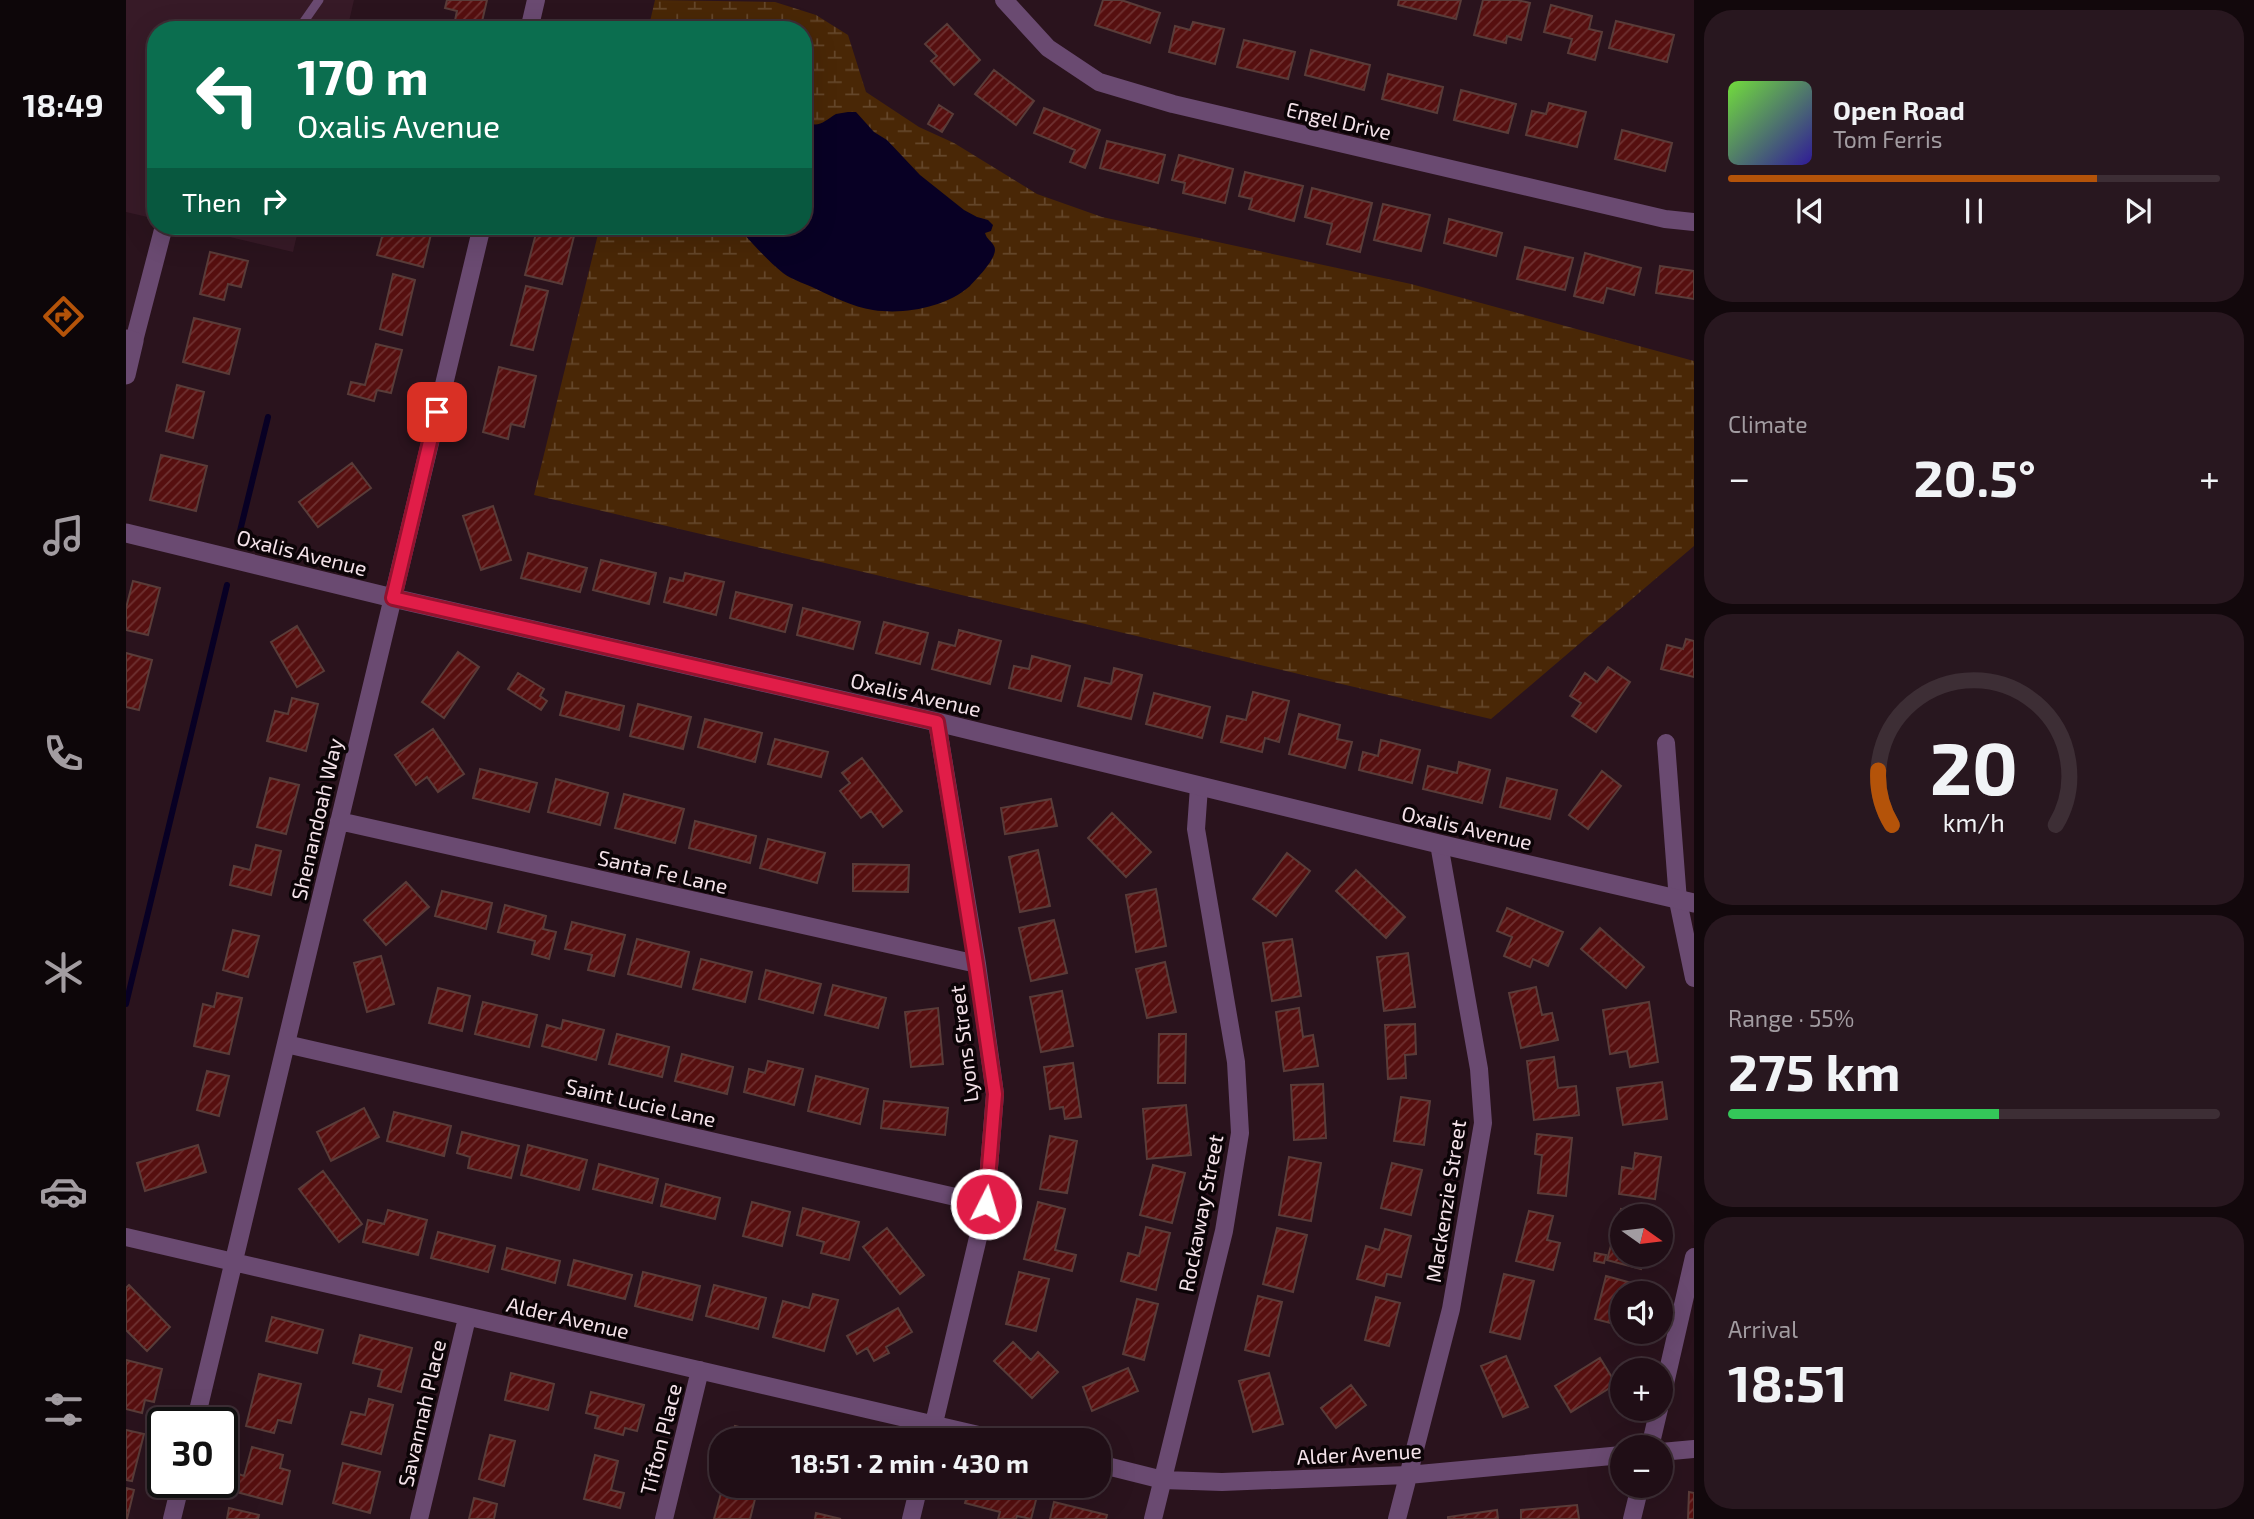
<!DOCTYPE html>
<meta charset="utf-8">
<style>
body{margin:0;font-family:"Exo 2",sans-serif;background:#28171f;color:#f1f3f6;height:100vh;display:flex;flex-direction:column;font-size:26px;white-space:nowrap}
*{box-sizing:border-box;margin:0}
p{font-size:23px;color:#a29ca1}
.icon{flex:none;width:38px;height:38px;fill:none;stroke:currentColor;stroke-width:2;stroke-linecap:round;stroke-linejoin:round}
.map{position:relative;flex:1;overflow:hidden}
.side{display:flex;flex-direction:column;gap:10px;padding:10px;background:#12080c;width:560px}
.side>*{flex:none}
.banner{position:absolute;left:21px;top:21px;width:665px;height:214px;border-radius:28px;box-shadow:0 7px 28px #0002,0 0 0 2px #3d2e35;background:#0b6e4f;color:#fff;overflow:hidden}
.needle{width:46px;rotate:104deg}
.tools{position:absolute;left:1484px;top:1204px;display:grid;gap:14px}
.tools a{display:grid;place-items:center;width:63px;height:63px;border-radius:50%;background:#200e16;box-shadow:0 7px 28px #0002,0 0 0 2px #3d2e35;font-size:35px}
.speed{position:absolute;left:21px;top:1407px;display:flex;gap:14px;font-size:35px;font-weight:700;text-align:center}
.speed>*{display:grid;place-content:center;width:91px;height:91px;border-radius:50%;background:#200e16;box-shadow:0 7px 28px #0002,0 0 0 2px #3d2e35;line-height:1}
.speed .limit{border:4px solid #111;border-radius:10px;background:#fff;color:#111}
.pin{position:absolute;display:grid;place-items:center;width:60px;height:60px;color:#fff;margin:-30px;border-radius:14px;box-shadow:0 4px 10px #0006}
.me{position:absolute;width:77px;margin:-38px;rotate:5deg;stroke-linejoin:round;filter:drop-shadow(0 0 5px #0008)}
.turn{display:flex;align-items:center;gap:24px;height:147px;padding:0 35px;font-size:32px}
.turn .icon{width:91px;height:91px;stroke-width:2.5}
.turn b{display:block;font-size:49px;line-height:60px}
.then{display:flex;align-items:center;height:66px;padding:0 35px;background:#0003;gap:14px;font-size:26px}
.big{font-size:52px;font-weight:700;line-height:1.1}
.side .card{flex:1;display:flex;flex-direction:column;justify-content:center;gap:10px;min-width:0;padding:0 24px;border-radius:28px;background:#28171f}
.side .dial{align-items:center;gap:0}
.dial svg{height:182px;overflow:visible;fill:none;stroke:#3d2e35;stroke-width:7;stroke-linecap:round;text-anchor:middle}
.dial text{fill:#f1f3f6;stroke:none}
.song{display:flex;align-items:center;gap:21px}
.cover{width:84px;height:84px;border-radius:10px;background:linear-gradient(135deg,hsl(100 70% 55%),hsl(250 70% 35%))}
.played{height:7px;border-radius:4px;background:linear-gradient(90deg,#b45309 75%,#3d2e35 75%)}
.keys{display:flex;justify-content:space-around;direction:ltr}
.heat{display:flex;justify-content:space-between;align-items:center;font-size:38px;direction:ltr}
.charge{height:10px;border-radius:5px;background:linear-gradient(90deg,#34c759 55%,#3d2e35 0)}
.trip{position:absolute;left:583px;top:1428px;width:402px;height:70px;border-radius:28px;background:#200e16;box-shadow:0 7px 28px #0002,0 0 0 2px #3d2e35;font-weight:700;line-height:70px;text-align:center}
main{display:flex;flex:1;min-height:0}
.menu{display:flex;flex-direction:column;width:126px;justify-content:space-around;align-items:center;background:#0d0609;color:#a29ca1}
.menu .icon{width:49px;height:49px}
.menu .active{color:#b45309}
.menu b{font-size:32px;color:#f1f3f6}
.map>svg:first-child{display:block}
.built{fill:#371a27}
.wetland{fill:url(#wetland-marsh)}
.water{fill:#080024}
.lines{fill:none;stroke-linecap:round;stroke-linejoin:round}
.stream{stroke:#080024;stroke-width:6}
.building{fill:url(#building-hatch);stroke:#593c39;stroke-width:2}
.service{stroke:#6a4a71;stroke-width:9}
.minor{stroke:#6a4a71;stroke-width:18}
.tertiary{stroke:#6a4a71;stroke-width:19}
.route-casing{stroke:#92132f;stroke-width:18}
.route{stroke:#e11d48;stroke-width:12}
.labels{text-anchor:middle;dominant-baseline:central;stroke-width:7;stroke-linejoin:round;paint-order:stroke}
.street-label{font-size:21px;fill:#f4e2e9;stroke:#0c0407}
</style>
<main>
<nav class="menu">
<b>18:49</b>
<svg class="icon active" aria-label="directions" viewBox="0 0 24 24"><path d="M12 3l9 9-9 9-9-9zM9 14v-3h6M13 9l2 2-2 2"/></svg>
<svg class="icon" aria-label="music" viewBox="0 0 24 24"><path d="M9 18V5l10-2v13"/><circle cx="6" cy="18" r="3"/><circle cx="16" cy="16" r="3"/></svg>
<svg class="icon" aria-label="phone" viewBox="0 0 24 24"><path d="M5 4h4l2 5-3 2q2 4 5 5l2-3 5 2v4C11 20 4 13 5 4z"/></svg>
<svg class="icon" aria-label="climate" viewBox="0 0 24 24"><path d="M12 3v18M4 7l16 10M4 17L20 7"/></svg>
<svg class="icon" aria-label="car" viewBox="0 0 24 24"><path d="M5 17H2v-5l4-1 3-4h7l3 4 3 1v5h-3M9 17h6M6 11h13"/><circle cx="7" cy="17" r="2"/><circle cx="17" cy="17" r="2"/></svg>
<svg class="icon" aria-label="filters" viewBox="0 0 24 24"><path d="M4 7h16M4 17h16"/><circle cx="9" cy="7" r="2"/><circle cx="15" cy="17" r="2"/></svg>
</nav>
<div class="map">
<svg width="1568" height="1519" viewBox="0 0 1568 1519">
<defs>
<pattern id="wetland-marsh" width="20" height="14" patternUnits="userSpaceOnUse" patternTransform="scale(1.75)"><rect width="20" height="14" fill="#492706"/><path d="M1 5h8M5 5V1M11 12h8M15 12V8" fill="none" stroke="#64462a"/></pattern>
<pattern id="building-hatch" width="6" height="6" patternUnits="userSpaceOnUse" patternTransform="scale(1.75)"><rect width="6" height="6" fill="#560f0f"/><path d="M-1 1l2-2M0 6l6-6M5 7l2-2" fill="none" stroke="#6f3232"/></pattern>
</defs>
<rect width="100%" height="100%" fill="#2a131d"/>
<!-- built -->
<path class="built" d="M0 0H228L221 30H30V219L0 212Z
M58 226H173L167 252Z"/>
<!-- wetland -->
<path class="wetland" d="M529 0 649 2 690 15 722 35 740 92 793 127 828 143 911 194 976 217 1285 284 1568 361V546L1365 719 408 495 474 226H677V30H522Z"/>
<!-- water -->
<path class="water" d="M722 112H730L748 132 761 140 794 175 838 210 851 217 862 220 867 225 865 231 859 233C861 240 865 240 868 246 874 256 850 279 844 286 820 307 779 315 747 310 727 307 705 296 686 287 677 283 665 279 657 273 642 261 628 245 615 231L614 226H677V120C692 130 698 121 710 114 714 113 718 113 722 112Z"/>
<g class="lines">
<!-- stream -->
<path class="stream" d="M113 535 142 417
M0 1004 101 585"/>
</g>
<!-- building -->
<path class="building" d="M321 0H361L354 30H327L331 11 319 8Z
M977 0H995L1034 13 1024 43 969 25Z
M1273 0H1335L1330 19 1272 5Z
M1357 0H1391L1404 3 1395 40 1381 36 1380 43 1348 35Z
M1425 5 1466 16 1463 29 1476 32 1469 60 1442 53 1446 39 1418 32Z
M1490 21 1548 35 1541 62 1483 48Z
M1067 22 1098 29 1089 64 1043 52 1049 26 1064 30Z
M821 24 854 60 828 85 805 61 811 56 799 44Z
M1118 40 1169 52 1162 79 1111 67Z
M1185 50 1244 65 1238 90 1179 75Z
M868 70 908 101 890 125 849 94Z
M1262 74 1317 87 1311 113 1256 99Z
M1335 90 1390 104 1382 133 1328 120Z
M1423 103 1460 112 1451 147 1400 135 1406 111 1420 114Z
M813 105 827 114 816 132 802 124Z
M918 108 974 130 959 168 944 162 949 150 908 133Z
M1496 130 1546 143 1539 171 1489 159Z
M981 141 1039 155 1032 183 974 168Z
M1053 155 1107 169 1099 203 1057 193 1059 183 1046 180Z
M1119 172 1177 186 1168 221 1123 209 1126 199 1113 196Z
M1186 188 1246 203 1234 252 1201 244 1206 224 1179 217Z
M1257 204 1304 215 1295 251 1248 240Z
M1323 219 1376 233 1370 256 1318 243Z
M259 226H307L297 267 251 255Z
M412 226H435L433 233 448 236 436 284 399 275Z
M1399 247 1447 258 1439 290 1391 279Z
M84 252 122 261 115 287 102 284 98 300 74 294Z
M1459 253 1515 268 1508 295 1481 288 1477 303 1448 296Z
M1534 266 1568 271V299L1530 293Z
M267 274 289 280 276 335 254 329Z
M400 286 422 291 407 350 385 345Z
M68 318 114 329 103 374 57 362Z
M250 344 276 350 265 393 251 390 248 401 222 394 225 382 239 385Z
M373 367 410 376 398 427 385 424 382 439 357 432Z
M51 385 78 392 67 438 40 431Z
M35 455 81 466 70 511 24 500Z
M226 463 245 488 192 527 173 502Z
M367 506 385 560 355 570 337 516Z
M402 553 461 568 454 592 395 578Z
M475 560 530 573 523 604 467 590Z
M559 573 598 582 590 615 538 602 544 578 557 581Z
M7 581 34 588 22 635 0 630V608Z
M610 592 666 605 659 632 604 618Z
M677 608 734 622 727 649 671 635Z
M758 622 802 633 794 664 750 653Z
M171 626 198 671 171 687 145 642Z
M833 630 875 641 864 684 806 669 813 642 829 646Z
M1560 639 1568 641V677L1535 669 1541 645 1557 649Z
M332 652 353 667 318 718 296 702Z
M0 653 26 660 13 710 0 707Z
M906 656 944 666 935 701 883 688 888 666 903 669Z
M1482 667 1504 682 1470 732 1446 716 1455 703 1444 696 1459 673 1471 682Z
M988 668 1016 675 1005 719 952 706 959 678 985 684Z
M392 673 418 689 414 696 421 701 415 710 382 689Z
M440 692 498 706 493 730 434 715Z
M1127 692 1163 701 1153 742 1139 738 1136 752 1095 742 1101 716 1120 720Z
M1028 693 1084 707 1076 738 1020 724Z
M166 698 192 704 180 751 141 741 149 711 162 714Z
M512 704 565 717 557 749 504 736Z
M1173 714 1214 725 1211 739 1226 742 1219 768 1163 754Z
M579 719 636 733 629 762 572 747Z
M307 729 338 774 312 792 301 777 290 785 269 755Z
M649 739 702 752 695 777 642 764Z
M1255 740 1294 750 1286 783 1233 770 1237 752 1252 756Z
M736 758 776 811 757 827 745 811 735 818 714 791 724 783 716 773Z
M1333 762 1364 770 1356 803 1297 789 1302 766 1331 773Z
M354 769 411 783 403 812 347 798Z
M1476 771 1495 786 1462 829 1443 815Z
M144 778 173 785 160 834 131 827Z
M1381 778 1431 790 1424 819 1374 807Z
M430 779 482 793 474 825 422 812Z
M498 794 558 809 549 843 489 828Z
M925 799 931 826 879 834 875 808Z
M986 813 1025 852 1000 877 962 838Z
M569 821 630 836 624 863 563 848Z
M642 839 699 853 691 883 634 868Z
M130 845 155 851 145 895 104 885 108 866 124 870Z
M912 850 924 906 894 912 883 857Z
M1161 853 1184 871 1150 916 1127 899Z
M727 864 783 865 782 892 727 891Z
M1230 870 1279 917 1260 938 1210 891Z
M280 882 303 907 260 945 238 920Z
M1030 889 1040 946 1010 952 1000 895Z
M316 891 366 903 360 929 309 916Z
M379 905 420 916 417 929 430 932 423 959 406 954 409 941 372 932Z
M1381 908 1437 932 1422 966 1407 959 1404 967 1378 956 1386 937 1371 931Z
M928 920 941 973 905 981 893 928Z
M446 922 499 935 488 976 462 970 466 955 439 949Z
M1474 928 1518 967 1500 988 1455 949Z
M107 930 133 936 122 977 97 970Z
M511 939 563 952 555 987 502 974Z
M1166 939 1175 996 1146 1001 1137 943Z
M1282 953 1289 1007 1258 1011 1251 957Z
M255 956 268 1004 241 1012 228 963Z
M575 959 626 972 619 1002 567 989Z
M1039 962 1050 1012 1021 1018 1010 969Z
M640 970 695 984 687 1013 633 999Z
M707 985 760 998 752 1028 699 1015Z
M1410 987 1416 1015 1426 1013 1432 1040 1395 1048 1383 993Z
M312 988 344 996 336 1031 303 1023Z
M936 991 947 1046 915 1052 904 997Z
M91 993 116 998 103 1054 68 1046 77 1004 88 1007Z
M357 1002 411 1015 403 1047 349 1034Z
M1523 1002 1532 1062 1504 1067 1501 1051 1484 1054 1477 1010Z
M812 1008 817 1064 785 1067 779 1012Z
M1173 1008 1177 1037 1187 1035 1192 1066 1158 1071 1150 1012Z
M437 1020 478 1030 470 1060 416 1046 421 1025 435 1029Z
M1289 1024 1290 1054 1279 1055 1280 1078 1262 1079 1259 1025Z
M491 1034 543 1047 536 1077 483 1064Z
M1033 1034H1060L1059 1083H1032Z
M556 1054 607 1067 601 1094 549 1081Z
M1428 1057 1432 1088 1450 1086 1453 1115 1408 1120 1401 1061Z
M642 1061 677 1069 668 1105 618 1092 623 1069 639 1073Z
M947 1063 955 1117 939 1119 937 1107 924 1109 918 1067Z
M81 1071 103 1076 93 1116 71 1110Z
M690 1076 742 1089 734 1124 682 1111Z
M1536 1082 1541 1119 1497 1125 1491 1088Z
M1197 1084 1200 1138 1168 1140 1165 1085Z
M1275 1097 1304 1101 1298 1145 1268 1141Z
M758 1101 822 1108 819 1135 755 1128Z
M1060 1105 1065 1155 1021 1159 1017 1109Z
M238 1108 253 1137 205 1161 191 1132Z
M268 1112 325 1126 318 1156 261 1141Z
M336 1132 393 1146 385 1178 342 1168 344 1157 331 1153Z
M1411 1134 1446 1138 1440 1196 1412 1193 1416 1155 1409 1154Z
M924 1136 951 1141 941 1193 914 1189Z
M72 1145 80 1172 19 1191 11 1163Z
M402 1145 461 1160 453 1190 395 1175Z
M1509 1153 1535 1157 1529 1199 1493 1194 1496 1167 1507 1169Z
M1163 1157 1195 1163 1185 1221 1153 1215Z
M1266 1163 1296 1170 1285 1215 1255 1208Z
M473 1164 532 1179 526 1203 467 1189Z
M1027 1165 1059 1173 1046 1223 1014 1215Z
M197 1171 236 1224 213 1242 173 1189Z
M540 1184 594 1198 589 1219 535 1206Z
M626 1202 664 1212 656 1246 617 1236Z
M912 1202 939 1209 929 1250 950 1255 946 1271 898 1259Z
M677 1208 733 1222 723 1260 695 1253 698 1242 671 1235Z
M1495 1209 1522 1216H1496V1255H1519L1515 1269 1481 1260Z
M262 1210 301 1220 292 1255 237 1242 242 1220 258 1224Z
M1403 1211 1427 1216 1421 1240 1434 1243 1427 1270 1390 1261Z
M1020 1227 1044 1233 1030 1290 995 1281 1002 1253 1013 1256Z
M761 1228 798 1275 774 1294 737 1247Z
M1151 1228 1181 1235 1167 1292 1137 1284Z
M1259 1229 1285 1236 1275 1277 1261 1274 1258 1286 1231 1279 1240 1246 1253 1250Z
M312 1232 369 1246 362 1272 305 1258Z
M381 1248 434 1261 429 1283 376 1269Z
M1469 1253 1480 1255 1478 1263 1468 1261Z
M448 1260 506 1275 499 1299 442 1285Z
M517 1272 574 1286 566 1320 509 1306Z
M893 1272 923 1279 910 1331 880 1324Z
M1378 1274 1408 1281 1394 1339 1364 1332Z
M1480 1276 1513 1285 1511 1293H1496V1326L1469 1319Z
M3 1285 44 1327 21 1351 0 1330V1288Z
M588 1285 640 1298 632 1329 580 1316Z
M687 1294 712 1300 698 1351 647 1337 657 1301 683 1308Z
M1132 1296 1156 1302 1143 1356 1119 1350Z
M1250 1297 1274 1303 1263 1346 1239 1340Z
M1011 1299 1032 1304 1018 1360 997 1354Z
M772 1308 786 1332 760 1347 763 1353 748 1361 741 1348 731 1354 721 1336Z
M146 1317 197 1330 191 1353 140 1341Z
M234 1335 286 1348 275 1392 252 1386 256 1370 227 1363Z
M887 1342 905 1360 912 1352 932 1372 906 1398 868 1361Z
M1380 1356 1402 1407 1377 1417 1355 1366Z
M1474 1358 1490 1384 1445 1412 1429 1386Z
M0 1360 36 1369 28 1402 19 1400 16 1413 0 1409Z
M1002 1368 1012 1391 966 1411 957 1387Z
M385 1373 428 1384 422 1410 379 1400Z
M1143 1373 1157 1424 1127 1432 1113 1381Z
M133 1374 175 1384 165 1423 152 1420 148 1433 120 1426Z
M1225 1385 1240 1405 1210 1428 1195 1408Z
M465 1392 518 1405 511 1431 499 1428 497 1435 469 1428 472 1416 460 1413Z
M243 1399 267 1405 255 1454 216 1444 225 1412 239 1415Z
M609 1426 661 1439V1440H606Z
M0 1430 18 1434 6 1481 0 1480Z
M364 1435 389 1441 378 1486 353 1479Z
M126 1447 157 1455 154 1468 164 1471 156 1504 103 1490 107 1472 118 1476Z
M469 1455 492 1461 485 1490 498 1493 494 1508 458 1499Z
M217 1463 254 1472 244 1513 207 1503Z
M597 1486 630 1495 624 1519H588Z
M844 1486H868L911 1496 905 1519 891 1516 890 1519H872L874 1512 839 1503Z
M0 1488 8 1490 1 1519H0Z
M1563 1492 1568 1493V1519H1562Z
M348 1498 371 1504 368 1519H343Z
M928 1502 981 1515 980 1519H924Z
M1451 1505 1453 1519H1395V1510Z
M103 1508 133 1515 132 1519H101Z
M1371 1510 1372 1519H1322V1517Z
M690 1513 715 1519H689Z"/>
<g class="lines">
<!-- service -->
<path class="service" d="M172 30 193 0"/>
<!-- minor -->
<path class="minor" d="M878 0 922 48 973 82 1047 104 1539 219 1568 222
M403 30 410 0
M8 341 38 226
M1540 743 1552 901 1568 978
M213 821 851 964
M160 1044 860 1204
M0 1237C291 1307 583 1370 874 1440
M1535 1401 1568 1257
M69 1423 356 226
M804 1440 860 1204 869 1094 851 964 811 722
M1524 1447 1533 1409
M1535 1452 1568 1449
M973 1464 1037 1480 1096 1482 1282 1475 1496 1455
M46 1519 55 1482
M293 1519 341 1318
M538 1519 574 1370
M785 1519 793 1486
M1027 1519 1098 1231 1114 1133 1110 1062 1070 829 1073 787
M1271 1519 1325 1309 1357 1123 1353 1069 1313 844
M1506 1519 1514 1486"/>
<!-- tertiary -->
<path class="tertiary" d="M0 339 8 341 0 375
M0 533 267 598 811 722 1313 844 1568 903"/>
</g>
<g class="lines">
<!-- route casing -->
<g class="route-casing">
<path id="route" d="M311 412 267 598 811 722 850 964 869 1094 860 1204"/>
</g>
<!-- route -->
<use href="#route" class="route"/>
</g>
<g class="labels">
<!-- street labels -->
<g class="street-label">
<text transform="translate(1213 120) rotate(13)">Engel Drive</text>
<text transform="translate(176 552) rotate(14)">Oxalis Avenue</text>
<text transform="translate(790 694) rotate(13)">Oxalis Avenue</text>
<text transform="translate(190 819) rotate(-77)">Shenandoah Way</text>
<text transform="translate(1341 827) rotate(13)">Oxalis Avenue</text>
<text transform="translate(537 871) rotate(13)">Santa Fe Lane</text>
<text transform="translate(837 1044) rotate(-97)">Lyons Street</text>
<text transform="translate(515 1102) rotate(13)">Saint Lucie Lane</text>
<text transform="translate(1319 1201) rotate(-81)">Mackenzie Street</text>
<text transform="translate(1074 1213) rotate(-79)">Rockaway Street</text>
<text transform="translate(442 1317) rotate(13)">Alder Avenue</text>
<text transform="translate(295 1413) rotate(-77)">Savannah Place</text>
<text transform="translate(534 1439) rotate(-76)">Tifton Place</text>
<text transform="translate(1233 1453) rotate(-3)">Alder Avenue</text>
</g>
</g>
</svg>
<div class="tools">
<a><svg class="needle" viewBox="-14 -14 28 28"><path d="M0-13l5 13h-10z" fill="#e53935"/><path d="M0 13l5-13h-10z" fill="#a29ca1"/></svg></a>
<a><svg class="icon" aria-label="sound" viewBox="0 0 24 24"><path d="M4 9h4l5-4v14l-5-4H4zM17 9q2 3 0 6"/></svg></a>
<a>+</a>
<a>−</a>
</div>
<div class="speed"><div class="limit">30</div></div>
<div class="pin" style="left:311px;top:412px;background:#d93025"><svg class="icon" aria-label="arrive" viewBox="0 0 24 24"><path d="M6 21V4h12l-3 4 3 4H6"/></svg></div>
<svg class="me" style="left:860px;top:1204px" viewBox="-20 -20 40 40"><circle r="17" fill="#e11d48" stroke="#fff" stroke-width="3"/><path d="M0-11L8 9 0 5-8 9z" fill="#fff"/></svg>
<div class="trip">18:51 · 2 min · 430 m</div>
<div class="banner">
<div class="turn"><svg class="icon" aria-label="left" viewBox="0 0 24 24"><path d="M17 20v-9H6M10 6l-5 5 5 5"/></svg><div><b>170 m</b>Oxalis Avenue</div></div>
<div class="then">Then<svg class="icon" aria-label="right" viewBox="0 0 24 24"><path d="M7 20v-9h11M14 6l5 5-5 5"/></svg></div>
</div>
</div>
<section class="side">
<div class="card">
<div class="song"><i class="cover"></i><div><b>Open Road</b><p>Tom Ferris</p></div></div>
<div class="played"></div>
<div class="keys"><svg class="icon" aria-label="previous" viewBox="0 0 24 24"><path d="M18 5L8 12l10 7zM5 5v14"/></svg><svg class="icon" aria-label="pause" viewBox="0 0 24 24"><path d="M8 5v14M16 5v14"/></svg><svg class="icon" aria-label="next" viewBox="0 0 24 24"><path d="M6 5l10 7-10 7zM19 5v14"/></svg></div>
</div>
<div class="card"><p>Climate</p>
<div class="heat"><a>−</a><b class="big">20.5°</b><a>+</a></div>
</div>
<div class="card dial"><svg viewBox="0 0 100 80">
<path d="M14 69A42 42 0 1 1 86 69"/>
<path d="M14 69A42 42 0 0 1 8 45" stroke="#b45309"/>
<text x="50" y="56" font-size="32" font-weight="700">20</text>
<text x="50" y="72" font-size="11">km/h</text>
</svg></div>
<div class="card"><p>Range · 55%</p><b class="big">275 km</b><div class="charge"></div></div>
<div class="card"><p>Arrival</p><b class="big">18:51</b></div>
</section>
</main>
